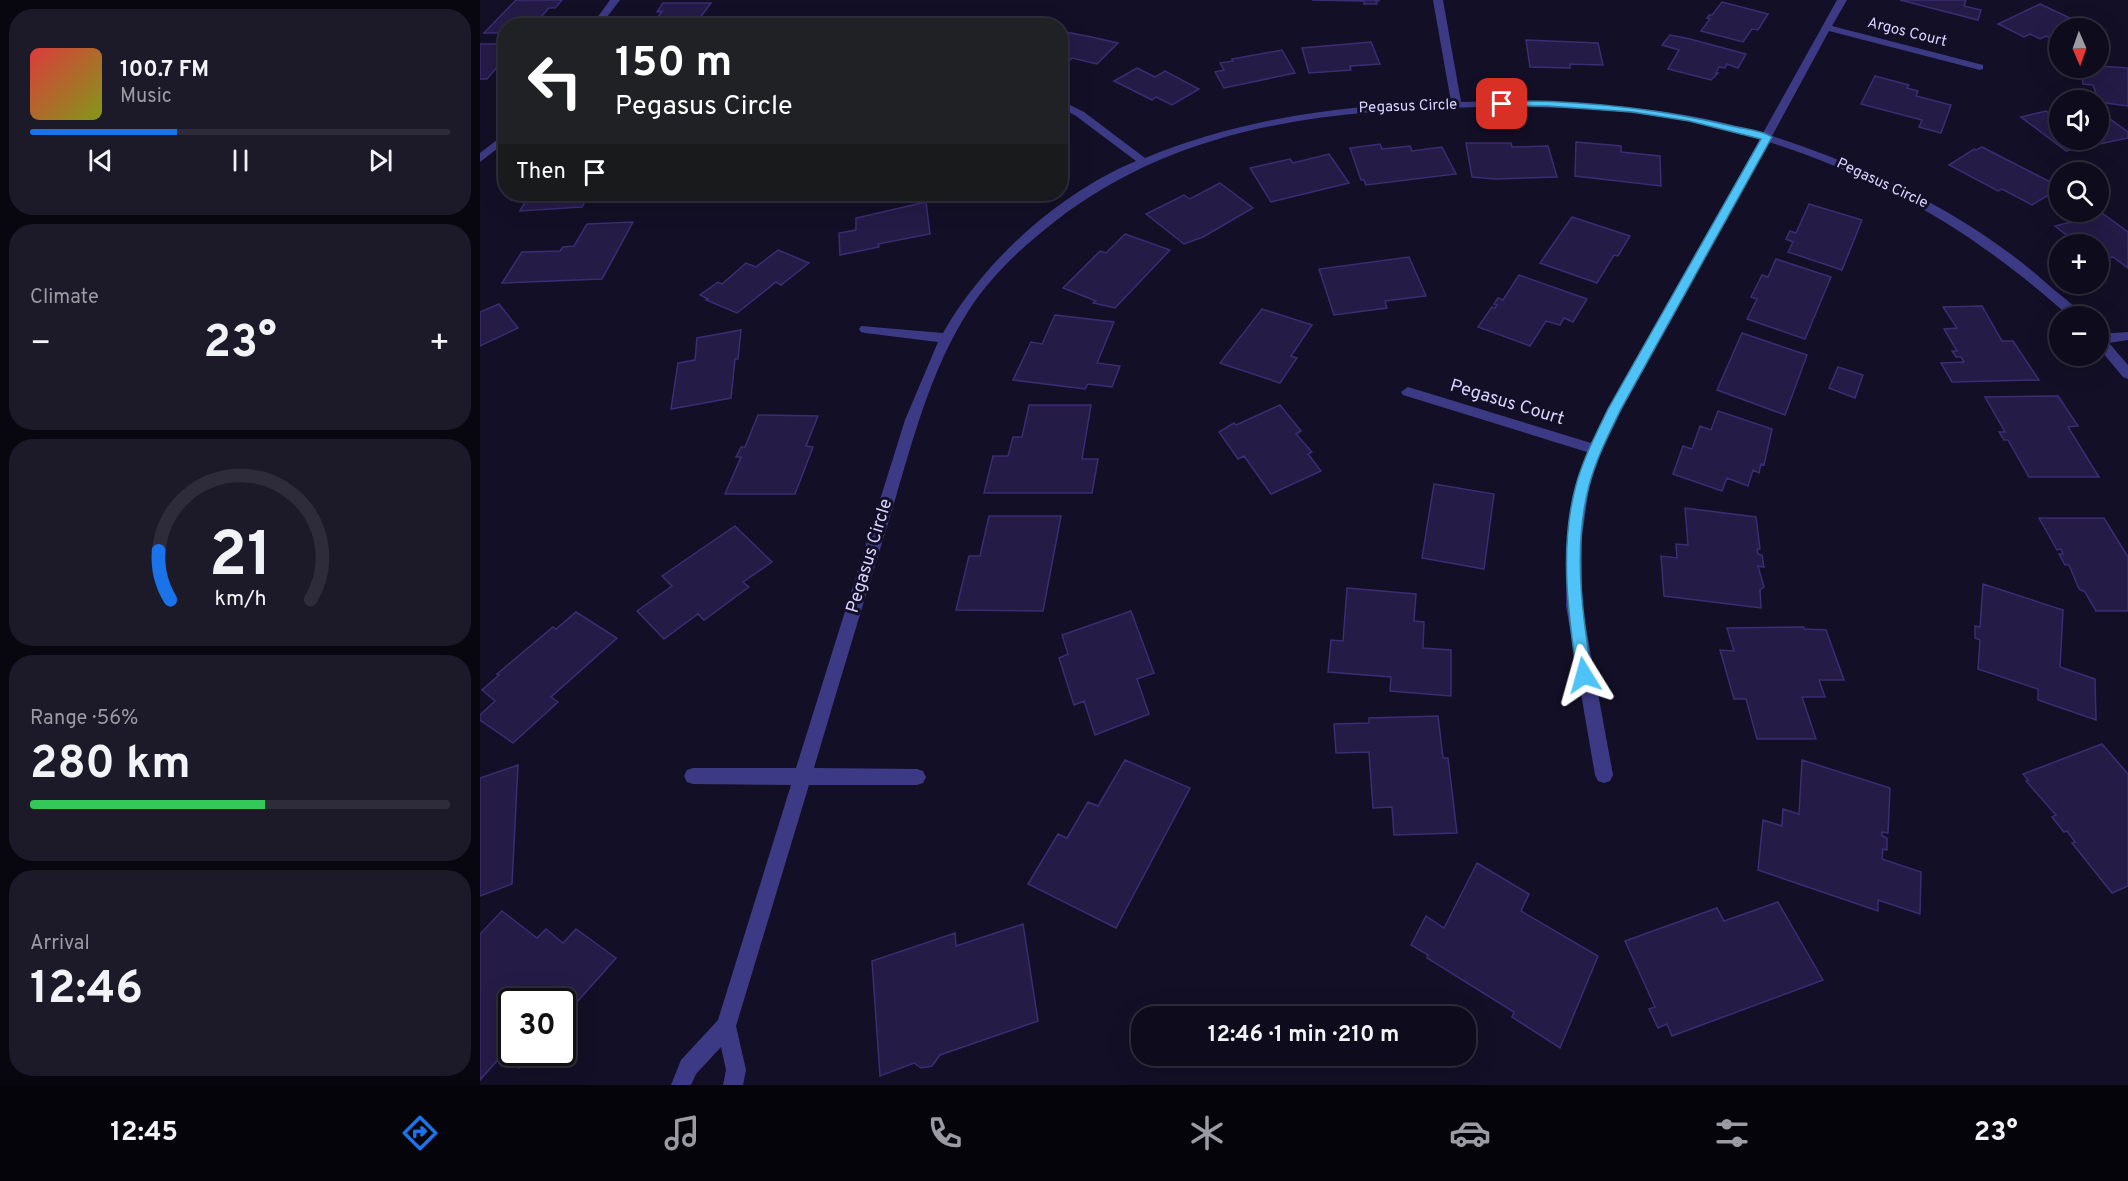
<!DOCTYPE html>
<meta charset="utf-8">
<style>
body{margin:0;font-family:Overpass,sans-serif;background:#1c1929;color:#f1f3f6;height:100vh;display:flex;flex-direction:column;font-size:22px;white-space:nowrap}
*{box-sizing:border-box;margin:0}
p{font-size:20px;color:#9b9ba3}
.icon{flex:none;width:33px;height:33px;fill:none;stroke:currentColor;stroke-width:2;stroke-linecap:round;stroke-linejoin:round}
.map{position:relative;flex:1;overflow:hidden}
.side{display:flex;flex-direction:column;gap:9px;padding:9px;background:#08060f;width:480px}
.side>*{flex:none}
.guide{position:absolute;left:18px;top:18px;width:570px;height:183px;border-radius:24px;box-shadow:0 6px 24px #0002,0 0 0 2px #2e2b3b;background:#202124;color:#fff;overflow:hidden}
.needle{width:39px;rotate:178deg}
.fabs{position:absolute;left:1569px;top:18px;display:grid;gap:12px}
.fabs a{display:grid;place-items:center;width:60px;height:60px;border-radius:50%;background:#0e0b1c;box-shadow:0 6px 24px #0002,0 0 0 2px #2e2b3b;font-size:30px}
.speed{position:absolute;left:18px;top:988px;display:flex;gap:12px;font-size:30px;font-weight:700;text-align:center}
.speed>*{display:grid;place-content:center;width:78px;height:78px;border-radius:50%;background:#0e0b1c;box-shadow:0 6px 24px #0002,0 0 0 2px #2e2b3b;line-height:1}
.speed .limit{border:3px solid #111;border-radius:9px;background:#fff;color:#111}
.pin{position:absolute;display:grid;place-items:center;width:51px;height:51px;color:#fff;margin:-26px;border-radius:12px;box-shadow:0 3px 9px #0006}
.me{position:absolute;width:66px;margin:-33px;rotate:352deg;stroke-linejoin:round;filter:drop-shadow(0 0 4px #0008)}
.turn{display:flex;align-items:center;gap:21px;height:126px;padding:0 18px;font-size:27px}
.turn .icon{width:78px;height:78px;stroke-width:2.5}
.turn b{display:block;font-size:42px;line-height:51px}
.then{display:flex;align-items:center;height:57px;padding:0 18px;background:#0003;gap:12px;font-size:22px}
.big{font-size:45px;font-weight:700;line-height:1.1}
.side .widget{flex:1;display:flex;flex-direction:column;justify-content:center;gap:9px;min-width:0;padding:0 21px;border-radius:24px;background:#1c1929}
.side .dial{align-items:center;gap:0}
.dial svg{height:156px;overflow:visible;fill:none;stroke:#2e2b3b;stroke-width:7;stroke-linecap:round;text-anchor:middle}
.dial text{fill:#f1f3f6;stroke:none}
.song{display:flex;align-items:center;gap:18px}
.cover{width:72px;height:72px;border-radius:9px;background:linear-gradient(135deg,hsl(0 70% 55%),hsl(70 70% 35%))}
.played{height:6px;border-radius:3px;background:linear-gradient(90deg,#1a73e8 35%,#2e2b3b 35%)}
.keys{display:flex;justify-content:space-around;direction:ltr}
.heat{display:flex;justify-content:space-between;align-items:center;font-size:33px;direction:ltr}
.charge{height:9px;border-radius:4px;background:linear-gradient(90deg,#34c759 56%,#2e2b3b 0)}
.trip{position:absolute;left:651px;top:1006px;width:345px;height:60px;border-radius:24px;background:#0e0b1c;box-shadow:0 6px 24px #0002,0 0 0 2px #2e2b3b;font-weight:700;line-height:60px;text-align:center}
.dock{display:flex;height:96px;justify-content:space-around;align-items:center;background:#06040b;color:#9b9ba3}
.dock .icon{width:42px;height:42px}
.dock .on{color:#1a73e8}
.dock b{font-size:27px;color:#f1f3f6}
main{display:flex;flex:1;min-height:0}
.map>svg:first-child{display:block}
.building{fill:#241b47;stroke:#3b2d73;stroke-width:1.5}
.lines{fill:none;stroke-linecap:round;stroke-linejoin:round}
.minor{fill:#3d3a85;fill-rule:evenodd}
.route{fill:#4fc3f7;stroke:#337fa1;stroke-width:1.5}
.labels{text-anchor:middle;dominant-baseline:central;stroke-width:6;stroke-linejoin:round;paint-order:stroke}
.far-street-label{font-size:15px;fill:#d9d4ff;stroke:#130f26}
.street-label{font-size:18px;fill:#d9d4ff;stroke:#130f26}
</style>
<main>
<section class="side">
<div class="widget">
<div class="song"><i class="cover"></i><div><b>100.7 FM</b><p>Music</p></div></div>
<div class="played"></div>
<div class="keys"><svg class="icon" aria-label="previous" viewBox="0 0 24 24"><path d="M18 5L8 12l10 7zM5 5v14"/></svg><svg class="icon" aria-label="pause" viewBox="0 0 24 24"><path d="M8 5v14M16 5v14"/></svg><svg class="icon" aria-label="next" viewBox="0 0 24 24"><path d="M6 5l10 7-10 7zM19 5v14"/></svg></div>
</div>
<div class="widget"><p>Climate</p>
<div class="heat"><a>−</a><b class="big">23°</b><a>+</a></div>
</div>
<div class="widget dial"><svg viewBox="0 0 100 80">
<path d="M14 69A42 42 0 1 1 86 69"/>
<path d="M14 69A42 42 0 0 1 8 44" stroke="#1a73e8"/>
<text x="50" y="56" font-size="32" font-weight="700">21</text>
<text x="50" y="72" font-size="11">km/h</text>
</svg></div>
<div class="widget"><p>Range · 56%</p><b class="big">280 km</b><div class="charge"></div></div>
<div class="widget"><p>Arrival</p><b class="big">12:46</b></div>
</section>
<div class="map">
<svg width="1648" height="1085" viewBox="0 0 1648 1085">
<rect width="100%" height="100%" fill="#130f26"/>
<!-- building -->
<path class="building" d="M36 0H82L75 8H69L61 17H57L50 26H26V33H4Z
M832 0H899V1H896L897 4H884V1Z
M1420 0H1486L1484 6 1501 10 1498 20Z
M1242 2 1288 14 1278 30 1272 29 1263 42 1221 31 1230 19 1227 18 1229 15H1232Z
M183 3H231L214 26H178L182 21 176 20 182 11 177 12Z
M1560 4 1590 18 1584 21 1599 28H1580V42L1566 36 1560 39 1550 34 1544 37 1518 24Z
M548 23 547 26H480L481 24Z
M580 31 607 36 638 43 617 64 592 58 589 61 580 59Z
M1190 35 1210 39 1266 54 1258 68 1247 64 1245 68 1239 67 1236 73H1238L1231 80 1188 69 1199 50 1182 45Z
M1046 40 1118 43 1123 65 1090 64V68L1050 67Z
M891 42 900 64 870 66 871 70 829 73 822 48Z
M0 44H26L17 54H22L17 59H24L7 79H0Z
M802 50 815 73 744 88 735 72 744 70 740 63 753 61 752 59Z
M1618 66 1648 68V106L1619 102 1613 85 1603 84 1602 78 1593 77 1589 68Z
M657 68 675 77 685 71 719 89 692 105 676 97 672 100 634 81Z
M1395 76 1429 85 1427 88 1438 91 1436 96 1471 105 1461 133 1439 127 1442 120 1381 104Z
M1566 111 1572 115 1580 114V140H1618L1620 112 1648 132V138L1586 151 1541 117Z
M1096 142 1141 146V152L1180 156 1181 186 1095 176Z
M986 143H1031L1032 147 1068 146 1077 177 1015 179 992 177Z
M900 144 902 149 930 146 932 151 962 147 976 174 886 185 884 180H881L870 148Z
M1502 147 1580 187V188L1552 205 1522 189 1518 191 1469 165 1494 149 1496 150Z
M849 154 869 183 791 202 770 168 810 159 813 163Z
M740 183 773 208 723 237 704 244 666 214 704 195 710 199Z
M42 194H109L102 207 40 211 47 199 38 200Z
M446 202 450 234 398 244 399 247 360 255 359 233 376 230V218Z
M1329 204 1382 220 1362 270 1308 252 1313 242 1306 239 1310 231 1316 233Z
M1622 213 1648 232V268L1633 257 1626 258 1618 253V244H1598L1575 226 1606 218 1603 216Z
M1092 217 1150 236 1138 256 1134 255 1117 283 1060 263Z
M153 222 122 279 22 283 42 252 80 251 83 247 94 246 107 224Z
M645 234 690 250 635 308 613 303 616 301 583 288 620 251 626 253Z
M298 250 329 263 301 285 296 282 257 313 226 300 228 299 220 295 238 282 242 284 266 263 276 267Z
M929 257 946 296 905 301 907 308 854 315 839 269Z
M1296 259 1351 277 1325 339 1267 319 1277 299 1271 297 1282 275 1288 277Z
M1039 275 1107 299 1093 322 1084 318 1080 325 1066 321 1050 346 998 327 1012 307 1015 308 1017 305 1014 304 1018 298 1023 300Z
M19 304 38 328 0 346V312Z
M1502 306 1522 341H1533L1559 380 1472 382 1461 363 1484 362 1481 357H1476L1472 351H1477L1464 329 1477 328 1463 307Z
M782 309 832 325 811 356 817 358 800 383 740 363Z
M575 315 634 322 617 363 640 366 632 387 608 384 605 389 533 380 551 342 562 344Z
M261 330 258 359H255L251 398 191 409 198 363 215 360 217 338Z
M1262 333 1327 355 1305 415 1237 390Z
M1358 367 1383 375 1375 398 1349 388Z
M1578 396 1598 426 1588 427 1619 477H1549L1528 440H1524L1519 432H1525L1505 397Z
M549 405H611L602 459H618L612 493H504L513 456H528L533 437H542Z
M800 405 821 431 816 434 832 452 828 454 841 471 791 494 764 456 758 459 739 432 754 423 756 425Z
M1238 411 1292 429 1284 465 1281 464 1279 473 1273 470 1268 486 1247 478 1242 491 1193 474 1203 446 1212 449 1220 426 1231 430Z
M278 415 338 416 326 446 333 447 315 494H245L261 457H256L261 447H265Z
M954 484 1014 494 1004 569 942 558Z
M1205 508 1276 517 1280 549H1277L1278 554 1282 555 1284 567 1278 566 1284 587 1280 590 1281 608 1184 596 1181 556 1197 558 1196 544 1208 545Z
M509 516H581L563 611 476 610 489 556H500Z
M1559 518H1624L1648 557V611H1616L1605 592 1599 589 1589 565H1585L1579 554H1583L1581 549 1577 550Z
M255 526 292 562 263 582 269 587 224 620 218 614 184 639 157 611 192 586 182 576Z
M1503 584 1583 610 1580 667 1615 679 1616 720 1558 700V689L1498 669 1500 640 1495 638V626L1500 627Z
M867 588 936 594 934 621 944 622 943 648 971 650V696L910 691 911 677 848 672 851 640 863 641Z
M651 611 674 673 657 679 669 714 615 735 604 701 594 705 579 658 588 654 582 635Z
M96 612 137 638 71 697 78 702 33 743 0 720V715L15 701 2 690 19 675 17 674 73 627 76 629Z
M1324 627V629L1346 630 1364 680H1339L1345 697H1322L1336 739H1277L1266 699H1254L1240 650 1254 651 1247 628Z
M958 716 963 758H968L977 833 914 835 912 807 893 808 889 752 856 753 854 724 889 723V718Z
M1622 744 1648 774V886L1632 893 1592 843 1595 842 1587 831 1584 832 1572 817 1576 815 1546 781 1548 780 1543 774Z
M645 760 710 788 636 928 548 884 578 834 587 838 608 802 618 806Z
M1322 760 1410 788 1408 833 1402 832V836L1407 838V850L1403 849 1402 859 1441 872 1440 914 1398 900V911L1278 870 1283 820 1302 826 1303 809 1319 814Z
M38 765 32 884 0 896V778Z
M997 863 1049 894 1041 911 1118 956 1080 1048 1032 1017 1034 1012 947 958 948 955 931 945 946 916 964 928Z
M1298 902 1343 980 1192 1036 1187 1024 1178 1028 1169 1009 1175 1007 1145 941 1237 908 1244 921Z
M22 911 57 938 66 929 83 943 96 929 136 958 82 1019V1002H32V1053H52L39 1068 23 1054 0 1080V934Z
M543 924 558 1021 460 1055 452 1066 441 1068 434 1063 400 1076 392 961 475 933 476 946Z"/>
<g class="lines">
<!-- minor -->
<path class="minor" d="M130 0H140L120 26H111Z
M953 0H963L981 102C1083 100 1185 104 1283 133L1357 0H1367L1352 26 1503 65V69L1500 70 1349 31 1292 136C1390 168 1487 213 1565 282 1577 293 1593 303 1602 316H1589C1495 233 1409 181 1289 142L1142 409 1122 449 1109 487 1102 537V606L1133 775 1130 781 1124 783 1118 781 1115 775 1086 606 1088 537 1095 487 1107 452 923 395 921 392 928 387 1111 443 1280 139C1190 110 1093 106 1000 107 846 110 698 125 573 223 542 247 510 277 489 310 449 372 431 447 410 517 384 600 359 684 334 768L437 769 443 771 446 777 443 783 437 785H329L256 1026 266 1070 263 1085H243L246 1070 241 1047 216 1074 211 1085H191L201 1060 238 1020 311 785 213 784 207 782 204 776 207 770 213 768H316L425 420 458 342 385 333 381 332 379 329 381 326 463 333C503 262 579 193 656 161L596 116 580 107V100L604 112 665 158C763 118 866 104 971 102Z
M26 133V142L0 162V153Z
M1648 332V340L1629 343 1648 365V379L1643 377 1618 347V334Z"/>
</g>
<!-- route -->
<path class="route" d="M1022 101C1100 100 1176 108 1252 126 1264 129 1282 130 1292 137L1141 409C1129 434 1116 459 1109 486 1093 547 1102 613 1112 675L1110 680 1104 682 1099 680 1097 675C1088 613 1079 547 1096 485 1103 459 1116 434 1128 409L1281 139 1209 121 1152 112 1067 106H1019L1017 104Z"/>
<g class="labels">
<!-- far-street labels -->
<g class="far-street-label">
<text transform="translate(1427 33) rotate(14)">Argos Court</text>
<text transform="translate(928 107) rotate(-2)">Pegasus Circle</text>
<text transform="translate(1402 184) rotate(25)">Pegasus Circle</text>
</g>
<!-- street labels -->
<g class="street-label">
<text transform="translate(1027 403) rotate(17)">Pegasus Court</text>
<text transform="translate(390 556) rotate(-73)">Pegasus Circle</text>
</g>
</g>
</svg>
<div class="fabs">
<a><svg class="needle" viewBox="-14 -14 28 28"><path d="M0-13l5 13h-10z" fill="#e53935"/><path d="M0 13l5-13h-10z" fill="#9b9ba3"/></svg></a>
<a><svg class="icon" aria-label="sound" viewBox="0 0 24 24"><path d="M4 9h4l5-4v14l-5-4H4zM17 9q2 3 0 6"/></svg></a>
<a><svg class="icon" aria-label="search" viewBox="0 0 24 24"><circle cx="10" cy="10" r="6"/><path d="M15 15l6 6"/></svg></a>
<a>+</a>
<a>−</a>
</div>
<div class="speed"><div class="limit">30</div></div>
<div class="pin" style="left:1022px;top:104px;background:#d93025"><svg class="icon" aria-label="arrive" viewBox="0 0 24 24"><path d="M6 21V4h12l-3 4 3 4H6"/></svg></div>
<svg class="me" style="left:1104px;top:675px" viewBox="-20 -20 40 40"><path d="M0-17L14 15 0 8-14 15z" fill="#4fc3f7" stroke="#fff" stroke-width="4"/></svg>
<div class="trip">12:46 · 1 min · 210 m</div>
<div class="guide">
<div class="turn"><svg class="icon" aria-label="left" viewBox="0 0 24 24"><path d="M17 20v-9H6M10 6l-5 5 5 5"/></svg><div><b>150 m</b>Pegasus Circle</div></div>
<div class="then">Then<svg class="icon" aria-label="arrive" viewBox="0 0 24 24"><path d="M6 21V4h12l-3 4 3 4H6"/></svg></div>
</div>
</div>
</main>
<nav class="dock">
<b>12:45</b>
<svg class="icon on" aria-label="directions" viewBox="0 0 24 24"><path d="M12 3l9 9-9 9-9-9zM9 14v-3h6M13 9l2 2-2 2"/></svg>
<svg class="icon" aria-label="music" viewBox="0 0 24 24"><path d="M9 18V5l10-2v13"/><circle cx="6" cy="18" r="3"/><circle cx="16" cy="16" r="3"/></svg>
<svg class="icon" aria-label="phone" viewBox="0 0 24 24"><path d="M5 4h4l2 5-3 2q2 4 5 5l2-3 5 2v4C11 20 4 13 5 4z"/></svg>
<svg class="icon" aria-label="climate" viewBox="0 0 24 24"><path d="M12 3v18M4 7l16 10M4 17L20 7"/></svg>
<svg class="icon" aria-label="car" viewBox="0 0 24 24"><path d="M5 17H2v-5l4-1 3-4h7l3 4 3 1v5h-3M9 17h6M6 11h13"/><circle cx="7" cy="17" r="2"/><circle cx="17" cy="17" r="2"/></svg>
<svg class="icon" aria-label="filters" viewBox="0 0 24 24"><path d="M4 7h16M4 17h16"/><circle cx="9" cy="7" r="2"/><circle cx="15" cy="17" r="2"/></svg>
<b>23°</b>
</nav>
